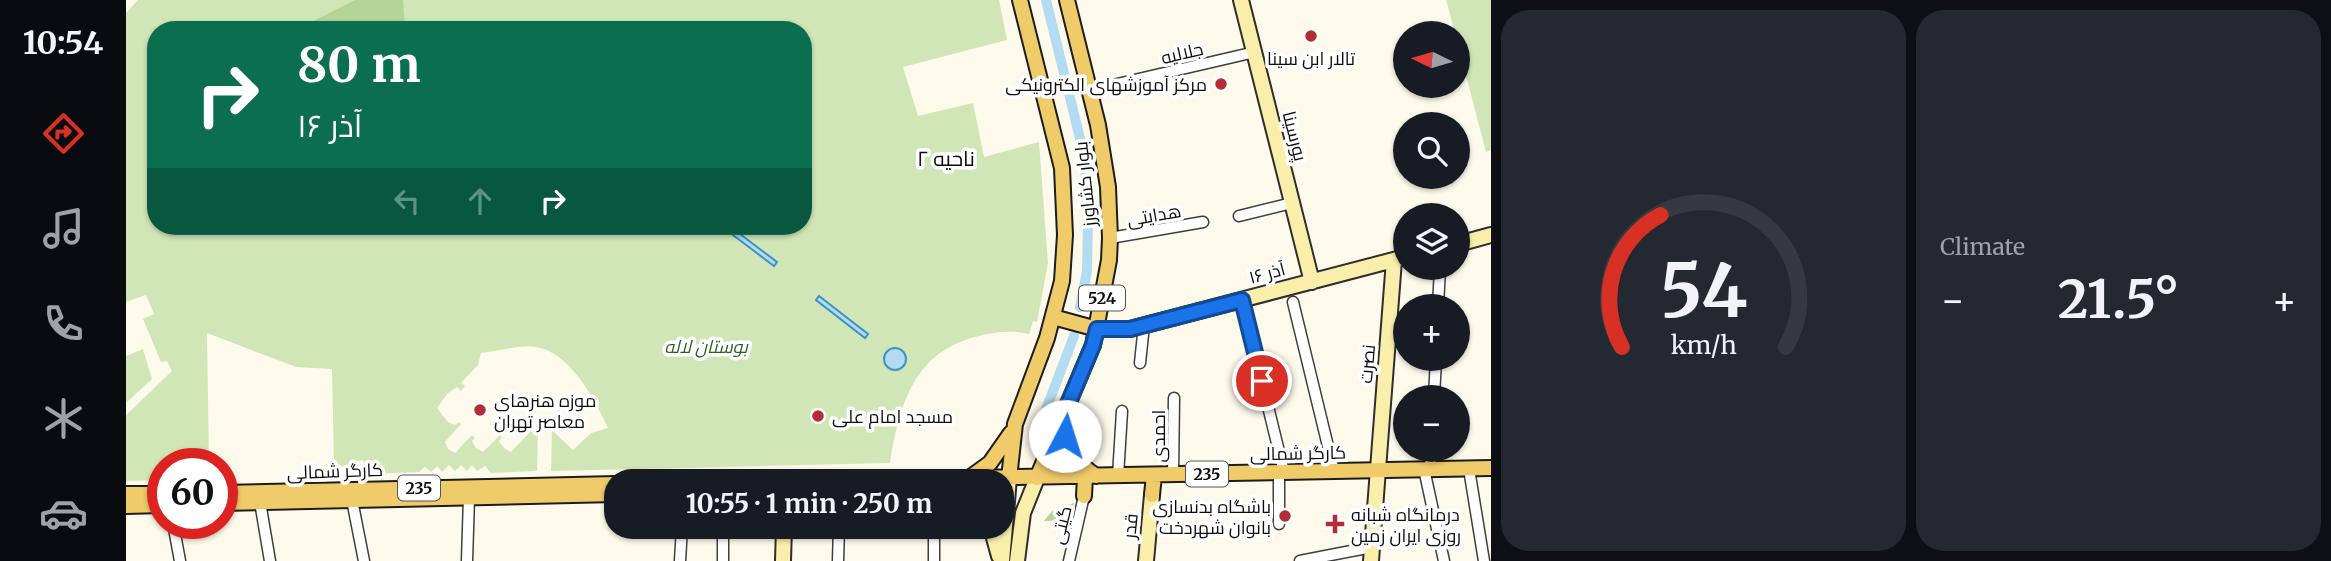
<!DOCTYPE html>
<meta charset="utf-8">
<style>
body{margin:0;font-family:Merriweather,Cairo,serif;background:#242831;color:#f1f3f6;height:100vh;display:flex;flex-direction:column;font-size:26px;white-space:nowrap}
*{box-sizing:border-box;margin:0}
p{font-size:23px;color:#9ea1a6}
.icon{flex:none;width:38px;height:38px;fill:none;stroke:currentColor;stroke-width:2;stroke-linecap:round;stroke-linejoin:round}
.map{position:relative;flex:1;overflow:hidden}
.panel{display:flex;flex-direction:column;gap:10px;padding:10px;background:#0d0f14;width:840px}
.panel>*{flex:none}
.guide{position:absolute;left:21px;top:21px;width:665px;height:214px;border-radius:28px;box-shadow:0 2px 5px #0004;background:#0b6e4f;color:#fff;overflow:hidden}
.needle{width:46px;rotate:275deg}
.tools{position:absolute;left:1267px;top:21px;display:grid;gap:14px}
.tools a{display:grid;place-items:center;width:77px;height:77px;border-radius:50%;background:#171b24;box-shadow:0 2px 5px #0004;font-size:35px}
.speed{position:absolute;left:21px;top:448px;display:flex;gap:14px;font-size:35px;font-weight:700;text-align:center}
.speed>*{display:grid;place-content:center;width:91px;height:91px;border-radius:50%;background:#171b24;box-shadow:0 2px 5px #0004;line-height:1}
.speed .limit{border:10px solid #d22;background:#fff;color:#111}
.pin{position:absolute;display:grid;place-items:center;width:60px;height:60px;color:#fff;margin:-30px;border:4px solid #fff;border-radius:50%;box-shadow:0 2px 7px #0007}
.me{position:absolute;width:77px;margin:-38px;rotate:5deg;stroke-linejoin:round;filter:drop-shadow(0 0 5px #0008)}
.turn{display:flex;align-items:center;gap:24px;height:147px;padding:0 35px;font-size:32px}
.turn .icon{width:91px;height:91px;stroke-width:2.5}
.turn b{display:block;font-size:49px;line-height:60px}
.lanes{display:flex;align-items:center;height:66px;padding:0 35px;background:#0003;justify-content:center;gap:35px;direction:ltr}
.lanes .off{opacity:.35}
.big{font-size:52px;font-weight:700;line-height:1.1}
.panel .tile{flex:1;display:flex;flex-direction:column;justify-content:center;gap:10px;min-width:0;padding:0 24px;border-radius:28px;background:#242831}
.panel .dial{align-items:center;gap:0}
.dial svg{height:182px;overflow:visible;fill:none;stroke:#363941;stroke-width:7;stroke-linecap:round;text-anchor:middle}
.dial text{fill:#f1f3f6;stroke:none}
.heat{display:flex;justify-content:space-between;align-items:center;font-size:38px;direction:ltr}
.panel .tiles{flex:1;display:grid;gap:10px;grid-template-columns:repeat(2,1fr)}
.trip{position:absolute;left:478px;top:469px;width:410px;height:70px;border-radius:28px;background:#171b24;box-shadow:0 2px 5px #0004;font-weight:700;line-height:70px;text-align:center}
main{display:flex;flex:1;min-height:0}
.dock{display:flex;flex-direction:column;width:126px;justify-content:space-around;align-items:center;background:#090b0e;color:#9ea1a6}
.dock .icon{width:49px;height:49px}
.dock .on{color:#d93025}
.dock b{font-size:32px;color:#f1f3f6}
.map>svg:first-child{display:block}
.green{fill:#d1e6b7;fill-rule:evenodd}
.forest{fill:#b5d598}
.water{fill:#b3dcf2;stroke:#3f93c4;stroke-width:2}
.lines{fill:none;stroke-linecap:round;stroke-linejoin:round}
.canal{stroke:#b3dcf2;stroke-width:10}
.street-casing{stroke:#3f3f3f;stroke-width:13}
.secondary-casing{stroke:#2e2e2e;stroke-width:18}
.primary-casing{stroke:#1d1d1d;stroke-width:18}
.street{stroke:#fff;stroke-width:10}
.secondary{stroke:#faefaa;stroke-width:14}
.primary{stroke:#f0cb69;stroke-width:14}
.route-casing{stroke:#114b97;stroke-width:18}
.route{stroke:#1a73e8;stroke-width:12}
.poi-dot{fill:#b22d37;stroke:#fff;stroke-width:2.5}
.labels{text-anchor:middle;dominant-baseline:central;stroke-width:7;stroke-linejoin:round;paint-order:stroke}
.shield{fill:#fff;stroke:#555;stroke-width:2}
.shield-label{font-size:16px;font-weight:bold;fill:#0c0c0c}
.street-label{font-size:18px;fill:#0c0c0c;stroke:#fff}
.poi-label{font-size:18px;fill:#0c0c0c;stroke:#fff;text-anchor:start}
.park-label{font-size:18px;font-style:italic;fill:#2f5f20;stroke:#fff}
.quarter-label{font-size:21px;fill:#0c0c0c;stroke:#fff}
</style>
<main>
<nav class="dock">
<b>10:54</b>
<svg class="icon on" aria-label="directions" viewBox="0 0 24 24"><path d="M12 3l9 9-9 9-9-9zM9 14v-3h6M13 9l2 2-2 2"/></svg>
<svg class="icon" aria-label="music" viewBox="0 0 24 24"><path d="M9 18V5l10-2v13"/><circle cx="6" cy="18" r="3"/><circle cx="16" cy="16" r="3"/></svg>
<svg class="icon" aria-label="phone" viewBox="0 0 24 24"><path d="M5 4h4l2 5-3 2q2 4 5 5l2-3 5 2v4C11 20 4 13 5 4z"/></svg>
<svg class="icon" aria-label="climate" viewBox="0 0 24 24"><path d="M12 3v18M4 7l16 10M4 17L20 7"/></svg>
<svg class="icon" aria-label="car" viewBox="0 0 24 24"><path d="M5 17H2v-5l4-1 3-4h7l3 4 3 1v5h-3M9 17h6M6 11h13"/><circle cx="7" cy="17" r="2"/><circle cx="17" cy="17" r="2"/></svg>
</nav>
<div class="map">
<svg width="1365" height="561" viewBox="0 0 1365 561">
<rect width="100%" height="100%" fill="#fefaeb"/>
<!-- green -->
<path class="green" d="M12 0H873L881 40 777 67 792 116 847 103 858 157 913 142 922 263 911 322 907 321 903 334C885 330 868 332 849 337 787 353 773 407 764 463L425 471 426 430 447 450 465 433 482 428C469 400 444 352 410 347 392 345 372 351 355 353L352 365 335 383 339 386 335 391 331 387 322 393 311 408 322 422 329 425 333 422 335 424 319 442 322 449 329 453 346 435 349 438 346 441 350 448 357 452 374 435 376 437 373 441 378 448 385 452 409 427 412 430 411 471 365 473 359 466 351 471 346 465 341 471 335 465 329 471 323 465 316 472 311 466 305 472 299 467 293 472 242 474 240 464 236 460 227 462 225 467 208 466 206 369 170 367 81 333 83 464H37V480L0 481V415L46 371 41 361 35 362 17 319 28 314 20 295 0 302V13ZM30 30H677V226H30Z
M1320 0H1365V150L1360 152 1332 45V33H1329Z
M17 349 26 379 0 403V356Z"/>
<!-- forest -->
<path class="forest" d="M229 0H277L279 30H170Z
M948 503 945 520 918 521 926 511Z"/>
<!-- water -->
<path class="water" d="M610 231 651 262 648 266 607 235Z
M693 296 742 334 739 338 690 300Z
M758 359a11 11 0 1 1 22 0a11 11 0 1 1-22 0Z"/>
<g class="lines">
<!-- canal -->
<path class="canal" d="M920 0 959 159 962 223 961 271 954 307
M908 441 948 336"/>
<!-- street casing -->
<g class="street-casing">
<path id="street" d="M991 84 1129 52
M1113 216 1166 203
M984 238 1077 222
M1116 300 1158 472
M1167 302 1208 471
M1312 306 1314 268
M1014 363 1018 325
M1308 397 1310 359
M1298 469 1318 561
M1304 469 1305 450
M1343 469 1358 561
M1153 472V524
M1047 475 1048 398
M992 476 996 411
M226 500 238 561
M134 502 144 561
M47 523 54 561
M808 527V561
M597 539V561
M341 561 343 497
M554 561 556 527
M712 561 713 527
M943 561 958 496
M1174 561 1246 547"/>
</g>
<!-- secondary casing -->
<g class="secondary-casing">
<path id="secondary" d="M1115 0 1186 282
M1332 244 1365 235
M971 329H1004L1279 257
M865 527 873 556
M657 561 658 527
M876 561 883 478
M891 561 897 513 911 478
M1020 561 1026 495
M1245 561 1268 260"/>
</g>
<!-- primary casing -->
<g class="primary-casing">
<path id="primary" d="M927 317 971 329
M936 418C941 444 948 462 970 476
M883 478 889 424 921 338 936 281 939 235 936 168 894 0
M911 478 967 345 983 260 984 238 982 187 972 125 941 0
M842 479 864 463 885 433
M686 481 1365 468
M96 493 490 484
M0 494H37
M1026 495 1028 475
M958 496 959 477
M96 503 490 494
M0 506 37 505"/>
</g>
<!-- street -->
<use href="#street" class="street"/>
<!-- secondary -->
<use href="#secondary" class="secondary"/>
<!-- primary -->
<use href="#primary" class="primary"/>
</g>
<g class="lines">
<!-- route casing -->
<g class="route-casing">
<path id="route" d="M939 436 936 418 967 345 971 329H1004L1116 300 1136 381"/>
</g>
<!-- route -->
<use href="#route" class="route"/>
</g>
<!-- markers -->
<g class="poi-dot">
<circle cx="1185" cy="36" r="7"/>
<circle cx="1095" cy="84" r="7"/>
<circle cx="354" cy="410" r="7"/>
<circle cx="692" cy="416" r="7"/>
<circle cx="1159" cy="516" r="7"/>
<path d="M1205.5 513.5h7v7h7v7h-7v7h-7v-7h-7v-7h7z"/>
</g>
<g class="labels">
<!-- shield labels -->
<g class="shield">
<rect x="953" y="285.5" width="46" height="25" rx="5"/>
<rect x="1060" y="461.5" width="42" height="25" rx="5"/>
<rect x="272" y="475.5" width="42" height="25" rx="5"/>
</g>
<g class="shield-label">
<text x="976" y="298">524</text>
<text x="1081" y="474">235</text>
<text x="293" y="488">235</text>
</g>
<!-- street labels -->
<g class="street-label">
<text transform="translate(1056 53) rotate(-13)">جلالیه</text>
<text transform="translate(1169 136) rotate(76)">پورسینا</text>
<text transform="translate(959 184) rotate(-96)">بلوار کشاورز</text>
<text transform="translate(1028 215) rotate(-10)">هدایتی</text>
<text transform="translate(1141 273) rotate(-15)">۱۶ آذر</text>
<text transform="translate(1241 364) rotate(-85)">نصرت</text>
<text transform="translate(1032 436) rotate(-90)">احمدی</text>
<text transform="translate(1172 453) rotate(-1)">کارگر شمالی</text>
<text transform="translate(209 471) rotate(-2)">کارگر شمالی</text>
<text transform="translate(935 525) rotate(-77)">گیتی</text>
<text transform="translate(1004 526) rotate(-84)">قدر</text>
</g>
<!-- poi labels -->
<g class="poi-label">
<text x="1185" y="58" text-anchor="middle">تالار ابن سینا</text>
<text x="1081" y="84" text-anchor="end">مرکز آموزشهای الکترونیکی</text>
<text x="368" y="400">موزه هنرهای<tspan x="368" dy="21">معاصر تهران</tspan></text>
<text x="706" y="416">مسجد امام علی</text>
<text x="1145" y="506" text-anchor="end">باشگاه بدنسازی<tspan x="1145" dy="21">بانوان شهردخت</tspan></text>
<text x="1225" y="514">درمانگاه شبانه<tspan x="1225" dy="21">روزی ایران زمین</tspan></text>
</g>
<!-- park labels -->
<g class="park-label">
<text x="580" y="346">بوستان لاله</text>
</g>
<!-- quarter labels -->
<g class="quarter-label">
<text x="820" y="158">ناحیه ۲</text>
</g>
</g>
</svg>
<div class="tools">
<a><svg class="needle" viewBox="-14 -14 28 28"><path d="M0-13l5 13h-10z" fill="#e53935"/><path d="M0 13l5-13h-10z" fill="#9ea1a6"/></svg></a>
<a><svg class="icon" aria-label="search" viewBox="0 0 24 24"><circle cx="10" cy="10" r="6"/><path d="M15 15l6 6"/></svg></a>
<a><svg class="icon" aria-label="layers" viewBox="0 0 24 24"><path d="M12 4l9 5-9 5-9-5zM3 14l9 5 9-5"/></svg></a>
<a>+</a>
<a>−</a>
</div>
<div class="speed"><div class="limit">60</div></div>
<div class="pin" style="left:1136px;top:381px;background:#d93025"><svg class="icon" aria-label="arrive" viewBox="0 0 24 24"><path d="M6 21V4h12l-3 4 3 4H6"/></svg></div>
<svg class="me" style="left:939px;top:436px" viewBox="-20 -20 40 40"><circle r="19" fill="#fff"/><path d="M0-13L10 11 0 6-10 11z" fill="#1a73e8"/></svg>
<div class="trip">10:55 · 1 min · 250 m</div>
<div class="guide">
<div class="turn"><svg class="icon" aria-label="right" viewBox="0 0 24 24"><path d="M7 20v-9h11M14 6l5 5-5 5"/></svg><div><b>80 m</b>۱۶ آذر</div></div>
<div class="lanes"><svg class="icon off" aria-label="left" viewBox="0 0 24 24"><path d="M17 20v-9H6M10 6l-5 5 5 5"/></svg><svg class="icon off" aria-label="ahead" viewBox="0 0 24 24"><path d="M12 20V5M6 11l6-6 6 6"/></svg><svg class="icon" aria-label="right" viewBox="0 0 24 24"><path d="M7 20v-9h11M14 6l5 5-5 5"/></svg></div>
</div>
</div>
<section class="panel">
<div class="tiles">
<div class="tile dial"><svg viewBox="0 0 100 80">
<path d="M14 69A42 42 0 1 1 86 69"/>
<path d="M14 69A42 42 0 0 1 31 11" stroke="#d93025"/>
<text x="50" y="56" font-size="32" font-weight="700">54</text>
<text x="50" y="72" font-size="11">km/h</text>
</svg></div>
<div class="tile"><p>Climate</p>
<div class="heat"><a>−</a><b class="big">21.5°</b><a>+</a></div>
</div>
</div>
</section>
</main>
